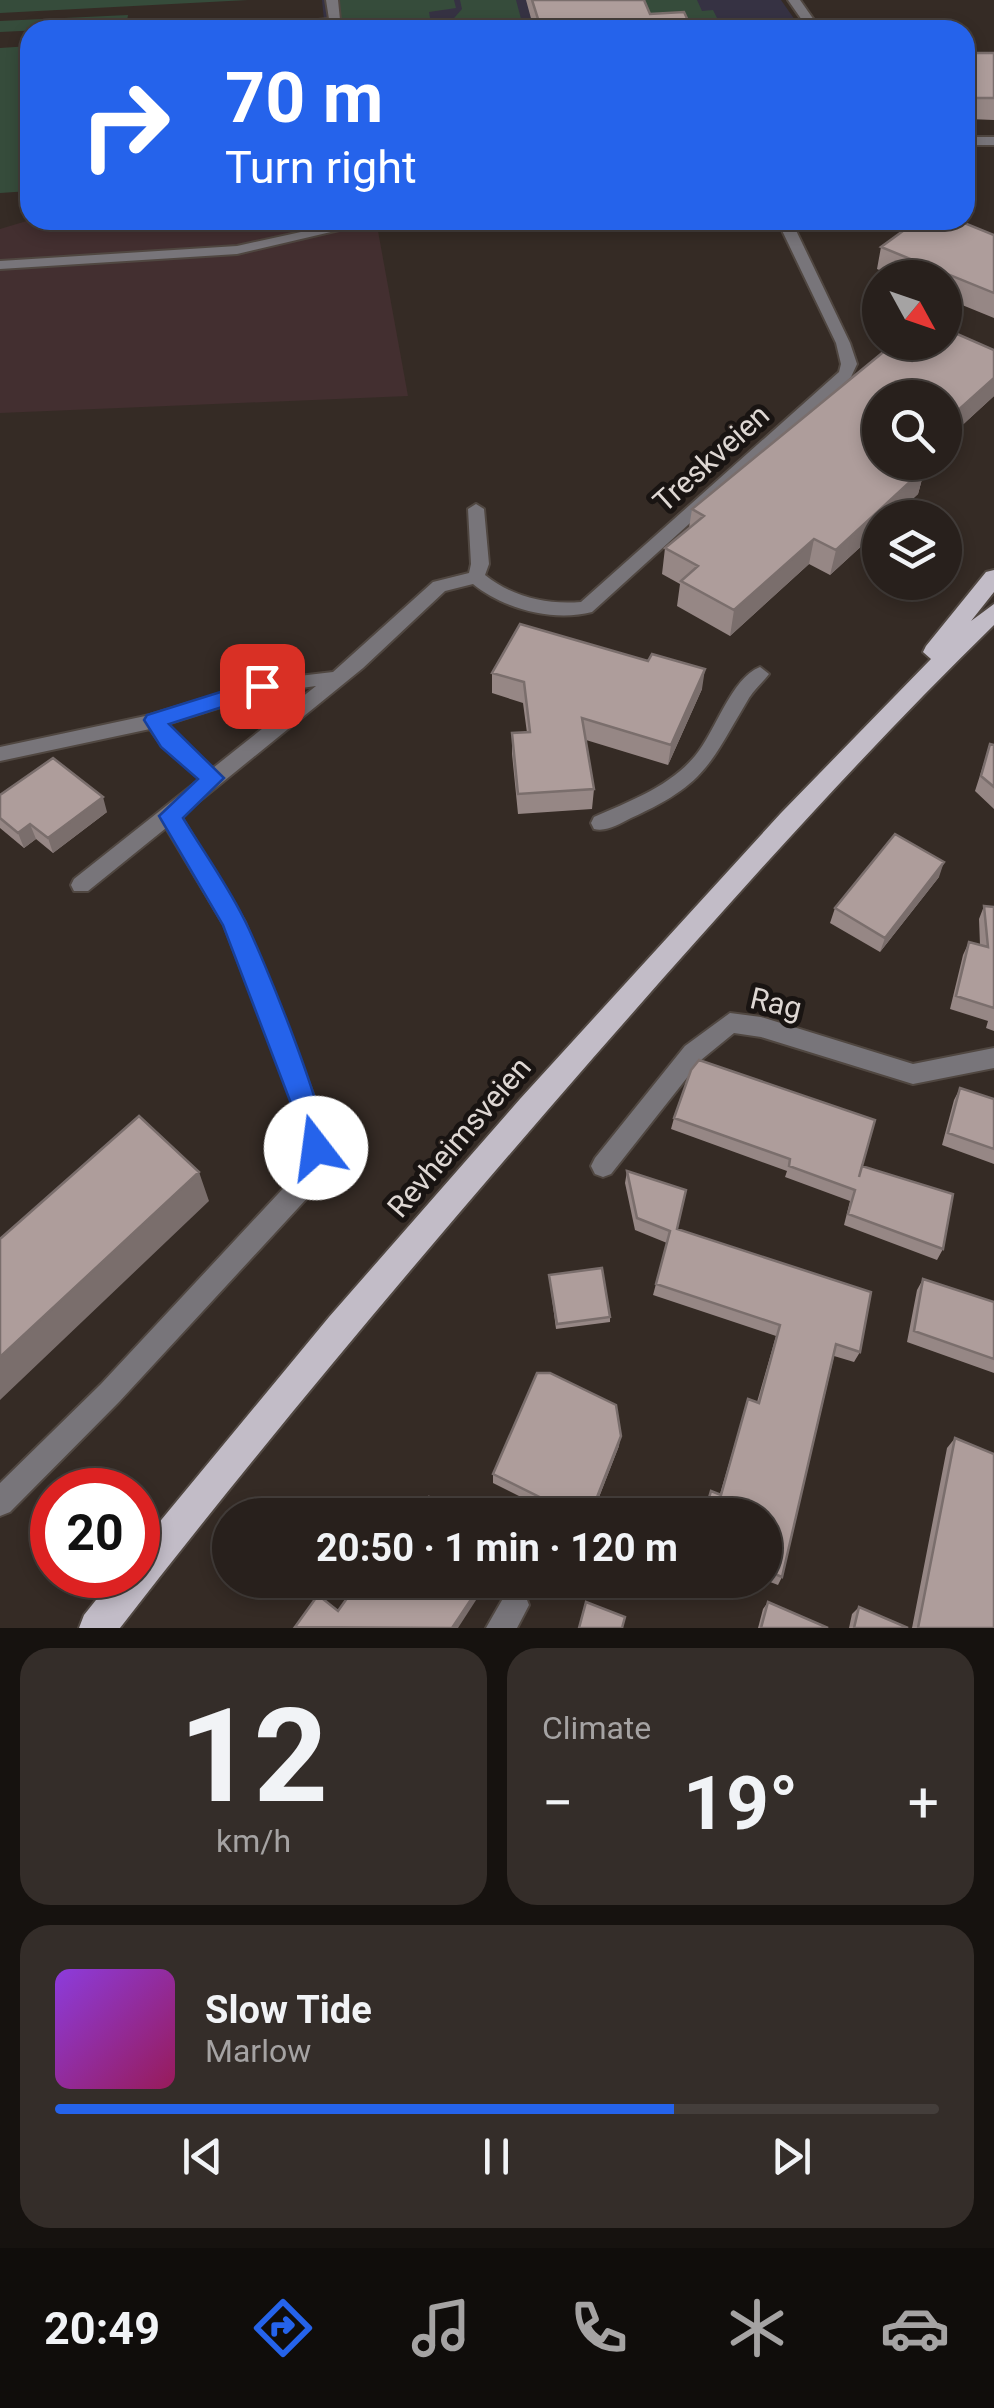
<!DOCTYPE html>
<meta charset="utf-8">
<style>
body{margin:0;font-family:Roboto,sans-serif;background:#342d29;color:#f1f3f6;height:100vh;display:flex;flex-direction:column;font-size:38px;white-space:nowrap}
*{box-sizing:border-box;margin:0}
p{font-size:32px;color:#a5a3a3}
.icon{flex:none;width:55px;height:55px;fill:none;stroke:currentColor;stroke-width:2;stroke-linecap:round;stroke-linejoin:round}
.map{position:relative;height:1628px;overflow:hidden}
.sheet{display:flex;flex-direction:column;gap:20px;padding:20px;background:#16120f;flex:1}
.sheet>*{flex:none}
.hud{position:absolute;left:20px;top:20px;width:955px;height:210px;border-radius:30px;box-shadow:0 5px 15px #0003,0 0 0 2px #443e3b;background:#2563eb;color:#fff;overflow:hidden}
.needle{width:65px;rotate:130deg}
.buttons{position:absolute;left:862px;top:260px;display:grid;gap:20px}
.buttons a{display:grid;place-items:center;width:100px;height:100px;border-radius:50%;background:#28201c;box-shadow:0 5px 15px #0003,0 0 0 2px #443e3b;font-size:50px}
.speed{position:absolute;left:30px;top:1468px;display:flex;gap:20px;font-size:50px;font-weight:700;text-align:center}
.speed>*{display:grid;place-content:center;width:130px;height:130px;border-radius:50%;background:#28201c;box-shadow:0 5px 15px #0003,0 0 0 2px #443e3b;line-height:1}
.speed .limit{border:15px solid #d22;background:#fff;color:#111}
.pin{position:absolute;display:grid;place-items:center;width:85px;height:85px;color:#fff;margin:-42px;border-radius:20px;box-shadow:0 5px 15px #0006}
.me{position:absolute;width:110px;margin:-55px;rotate:345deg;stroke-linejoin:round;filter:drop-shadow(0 0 8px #0008)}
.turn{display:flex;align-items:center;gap:35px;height:210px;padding:0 40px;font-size:45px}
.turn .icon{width:130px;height:130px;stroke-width:2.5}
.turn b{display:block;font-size:70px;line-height:85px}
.big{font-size:75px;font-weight:700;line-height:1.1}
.sheet .tile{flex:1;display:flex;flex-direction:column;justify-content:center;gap:15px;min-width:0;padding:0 35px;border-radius:30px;background:#342d29}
.sheet .dial{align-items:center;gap:0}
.dial b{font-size:130px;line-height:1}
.song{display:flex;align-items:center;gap:30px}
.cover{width:120px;height:120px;border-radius:15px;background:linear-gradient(135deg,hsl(270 70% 55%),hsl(330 70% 35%))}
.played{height:10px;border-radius:5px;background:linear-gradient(90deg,#2563eb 70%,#443e3b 70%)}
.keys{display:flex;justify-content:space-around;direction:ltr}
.heat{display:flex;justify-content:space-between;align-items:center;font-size:55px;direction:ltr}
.sheet .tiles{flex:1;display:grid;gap:20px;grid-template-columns:1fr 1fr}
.tile:last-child{grid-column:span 2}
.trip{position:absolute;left:212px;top:1498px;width:570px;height:100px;border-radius:50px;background:#28201c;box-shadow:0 5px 15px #0003,0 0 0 2px #443e3b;font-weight:700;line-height:100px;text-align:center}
.tab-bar{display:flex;height:160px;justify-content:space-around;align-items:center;background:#100d0b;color:#a5a3a3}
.tab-bar .icon{width:70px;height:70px}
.tab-bar .selected{color:#2563eb}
.tab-bar b{font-size:45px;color:#f1f3f6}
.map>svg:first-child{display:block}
.commercial{fill:#432f30}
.education{fill:#363243}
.green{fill:#364c3b}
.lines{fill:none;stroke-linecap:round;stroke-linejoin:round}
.service-casing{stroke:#504741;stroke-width:4}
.minor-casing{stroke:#504741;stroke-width:4}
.primary-casing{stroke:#504741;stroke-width:4}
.service{fill:#78757a;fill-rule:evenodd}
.minor{fill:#78757a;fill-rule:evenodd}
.primary{fill:#c2bcc7;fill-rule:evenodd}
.wall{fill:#968785}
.shaded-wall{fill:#7a6e6c}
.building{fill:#ae9d9b;stroke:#7a6e6c;stroke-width:2.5}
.route{fill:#2563eb;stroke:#184099;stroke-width:2.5}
.labels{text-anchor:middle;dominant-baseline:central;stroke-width:10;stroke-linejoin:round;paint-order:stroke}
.street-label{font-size:30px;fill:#ded7d3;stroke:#191412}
</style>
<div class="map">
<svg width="994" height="1628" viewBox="0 0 994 1628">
<rect width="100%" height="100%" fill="#352b25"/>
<!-- commercial -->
<path class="commercial" d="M30 220H376L408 396 0 413V229Z"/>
<!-- education -->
<path class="education" d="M322 0H781L802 30H325Z"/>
<!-- green -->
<path class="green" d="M0 0H248L0 13Z
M331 0H454L456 8 429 12 432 30H348L336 24Z
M460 0H516L524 30 451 29 448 25 462 9Z
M632 0H697L702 11 713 10 719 22 642 26Z
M128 15 126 26 0 32V21Z
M30 46V191L0 193V48Z"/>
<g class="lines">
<!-- service casing -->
<g class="service-casing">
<path id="service" d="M326 0H338L340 20 355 30H341L333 26 234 30 240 27 329 19Z
M356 220H382L237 254 0 269V261L237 246Z
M777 220H791L850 343 857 364 851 377 592 612C553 622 504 609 473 584L445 591 363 668 181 816 245 922 321 1114 327 1148 310 1195 119 1402 10 1512 0 1516V1483L101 1384 291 1180 303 1148 297 1114 224 925 166 828 88 891H74L71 885 74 879 200 779 162 746 150 729 0 761V747L150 715 265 680 333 672 433 582 469 573 471 564 468 509 476 504 484 509 489 564 485 575C512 597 547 605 581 602L839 372 841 364 836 343ZM316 686 213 768 176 736 167 724 265 693Z
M760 667 769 674C763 682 755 689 749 698 709 765 706 784 631 818 619 824 607 832 594 829L591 823 594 817C630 801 669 787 695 756 716 731 731 678 760 667Z"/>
</g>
<!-- minor casing -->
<g class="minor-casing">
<path id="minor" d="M788 0H800L821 30H809Z
M965 137H994V145H965Z
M730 1013 761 1017 913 1064 994 1048V1068L913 1084 761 1037 734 1033 701 1060 611 1174 603 1177 595 1174 591 1166 595 1158 685 1046Z
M515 1591 525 1595 529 1605 517 1628H486L505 1595Z"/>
</g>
<!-- primary casing -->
<g class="primary-casing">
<path id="primary" d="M994 570V592L971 621 994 604V625C853 763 723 910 593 1058 431 1244 271 1433 120 1628H79L84 1615 116 1575H138V1548L329 1317 520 1099 781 813 931 659 923 652 926 646 986 572Z"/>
</g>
<!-- service -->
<use href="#service" class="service"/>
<!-- minor -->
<use href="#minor" class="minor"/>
<!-- primary -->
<use href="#primary" class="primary"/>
</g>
<!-- wall -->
<path class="wall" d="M526 0H644L650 14 692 29 532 22Z
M965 53H994V120L968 119 965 109Z
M994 235V318L945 298V278H897L877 269 881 247Z
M948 330 994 350V396L945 441V398H880V462H921L919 465 925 468 918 494 892 518H880V529L830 575 809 564 730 636 677 606 680 584 662 574 665 548 689 528 692 509 887 349 912 361 934 342H945V333Z
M492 673 702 689 668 765 586 740 594 789 592 809 518 814 512 754V733H527L523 703 492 693Z
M990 744 994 745V809L975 791Z
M0 795 107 812 53 853 36 839 24 848 0 828Z
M939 877 880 952 830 923 835 908Z
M984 906 994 907V1031L986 1028 988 1021 950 1009 963 955 969 942 980 945 979 919Z
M960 1088 994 1099V1164L942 1145 954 1100Z
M674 1118 862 1167 943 1249 937 1260 844 1225 850 1201 785 1177 787 1171 671 1129Z
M627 1171 677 1229 860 1352 854 1362 834 1356 782 1577 778 1585 765 1580V1515H703L711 1491 720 1494 748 1399 757 1402 776 1336 653 1295 667 1243 635 1230 625 1183Z
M549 1275 610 1317V1322L556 1329Z
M923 1279 994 1302V1373L907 1342 917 1290Z
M955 1438 994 1628H912L947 1448Z
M619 1446 592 1515H557L493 1483V1474Z
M768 1602 828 1628H758L763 1609Z
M859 1607 908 1628H849L852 1614Z"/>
<!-- shaded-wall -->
<path class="shaded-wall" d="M994 378V396L945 441V422Z
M925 468 918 494 892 518H880V529L830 575 836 550Z
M814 539 809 564 730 636 734 610Z
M705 669 702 689 668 765 671 745Z
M103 797 107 812 53 853 48 838Z
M30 824 36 839 24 848 18 833Z
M944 862 939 877 880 952 885 938Z
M199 1172 209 1201 0 1400V1357Z
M621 1436 619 1446 592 1515H590Z
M484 1580H489L458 1628H452Z"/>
<!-- building -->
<path class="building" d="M532 0H644L650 14 684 12 692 29 727 27 728 30H455L454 27 539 22Z
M965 53H994V98H974L965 71Z
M918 220H957L994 235V293L881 247Z
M948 330 994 350V378L945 422V398H880V462H913L925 468 836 550 814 539 734 610 681 581 698 566 665 548 704 516 692 509 887 349 912 361 934 342H945V333Z
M520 624 648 661 652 654 705 669 671 745 582 718 594 789 518 794 512 733 530 732 524 682 492 673Z
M990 744 994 745V787L981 776Z
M53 758 103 797 48 838 30 824 18 833 0 818V795Z
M895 834 944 862 885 938 835 908Z
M984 906 994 907V1008L956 996 969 942 988 947Z
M699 1060 875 1120 859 1177 862 1166 953 1194 943 1249 848 1214 855 1190 789 1166 790 1159 674 1118 691 1070Z
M960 1088 994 1099V1149L948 1133Z
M139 1116 199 1172 0 1357V1239Z
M627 1171 686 1190 677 1229 871 1292 860 1352 836 1344 782 1577 765 1570V1515H704L711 1491 721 1495 748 1399 759 1403 780 1325 656 1284 670 1231 637 1218Z
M602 1268 610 1317 557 1324 549 1275Z
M923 1279 994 1302V1359L914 1331Z
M537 1373H550L616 1405 621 1436 590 1515H576L493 1474Z
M955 1438 994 1454V1628H918Z
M429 1497 452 1515H415Z
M360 1580H484L452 1628 295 1627 318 1595 338 1611Z
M586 1602 625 1617 622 1628H579Z
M768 1602 828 1628H761Z
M859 1607 908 1628H854Z"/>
<!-- route -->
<path class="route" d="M262 679 269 681 272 686 269 692 169 724 224 778 183 818C203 851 226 883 243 917 260 949 336 1133 325 1157L316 1160 306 1157 295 1114 223 925 159 816 198 779 161 747 144 720 147 715Z"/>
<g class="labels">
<!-- street labels -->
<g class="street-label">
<text transform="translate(711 458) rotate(-42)">Treskveien</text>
<text transform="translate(776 1003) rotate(13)">Rag</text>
<text transform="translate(459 1137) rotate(-49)">Revheimsveien</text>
</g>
</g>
</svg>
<div class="buttons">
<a><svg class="needle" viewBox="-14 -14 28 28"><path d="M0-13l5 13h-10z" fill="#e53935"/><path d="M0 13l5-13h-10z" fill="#a5a3a3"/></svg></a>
<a><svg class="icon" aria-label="search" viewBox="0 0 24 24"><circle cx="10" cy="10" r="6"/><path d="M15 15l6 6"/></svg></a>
<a><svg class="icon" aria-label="layers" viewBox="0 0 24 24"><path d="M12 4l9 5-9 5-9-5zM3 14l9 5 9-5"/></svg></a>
</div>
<div class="speed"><div class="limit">20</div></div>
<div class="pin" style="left:262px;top:686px;background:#d93025"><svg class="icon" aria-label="arrive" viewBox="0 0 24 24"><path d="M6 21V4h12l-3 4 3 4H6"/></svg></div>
<svg class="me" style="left:316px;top:1148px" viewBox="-20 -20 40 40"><circle r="19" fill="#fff"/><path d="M0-13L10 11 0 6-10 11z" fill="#2563eb"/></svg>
<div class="trip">20:50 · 1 min · 120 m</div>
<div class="hud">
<div class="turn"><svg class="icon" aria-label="right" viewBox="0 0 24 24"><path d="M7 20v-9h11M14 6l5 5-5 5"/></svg><div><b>70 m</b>Turn right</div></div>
</div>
</div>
<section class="sheet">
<div class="tiles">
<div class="tile dial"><b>12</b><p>km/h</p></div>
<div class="tile"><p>Climate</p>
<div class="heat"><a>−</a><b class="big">19°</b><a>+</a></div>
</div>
<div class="tile">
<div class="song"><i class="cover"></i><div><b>Slow Tide</b><p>Marlow</p></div></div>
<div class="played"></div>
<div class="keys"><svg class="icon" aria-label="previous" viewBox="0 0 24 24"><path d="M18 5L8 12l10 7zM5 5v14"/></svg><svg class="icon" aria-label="pause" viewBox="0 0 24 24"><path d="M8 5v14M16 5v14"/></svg><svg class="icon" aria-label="next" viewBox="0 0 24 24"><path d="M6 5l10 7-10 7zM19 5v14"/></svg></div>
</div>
</div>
</section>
<nav class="tab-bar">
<b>20:49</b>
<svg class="icon selected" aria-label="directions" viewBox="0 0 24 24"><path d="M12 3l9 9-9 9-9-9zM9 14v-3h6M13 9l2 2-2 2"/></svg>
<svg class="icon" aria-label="music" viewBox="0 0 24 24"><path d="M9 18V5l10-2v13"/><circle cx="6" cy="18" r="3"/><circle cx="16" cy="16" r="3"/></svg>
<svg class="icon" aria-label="phone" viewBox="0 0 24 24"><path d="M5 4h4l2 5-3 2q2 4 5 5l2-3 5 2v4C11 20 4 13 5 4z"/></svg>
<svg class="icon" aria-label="climate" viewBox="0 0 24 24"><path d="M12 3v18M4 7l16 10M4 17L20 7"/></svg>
<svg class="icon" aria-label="car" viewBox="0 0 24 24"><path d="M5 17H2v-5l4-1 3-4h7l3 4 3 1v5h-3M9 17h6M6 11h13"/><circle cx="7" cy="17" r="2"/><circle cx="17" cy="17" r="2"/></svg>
</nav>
